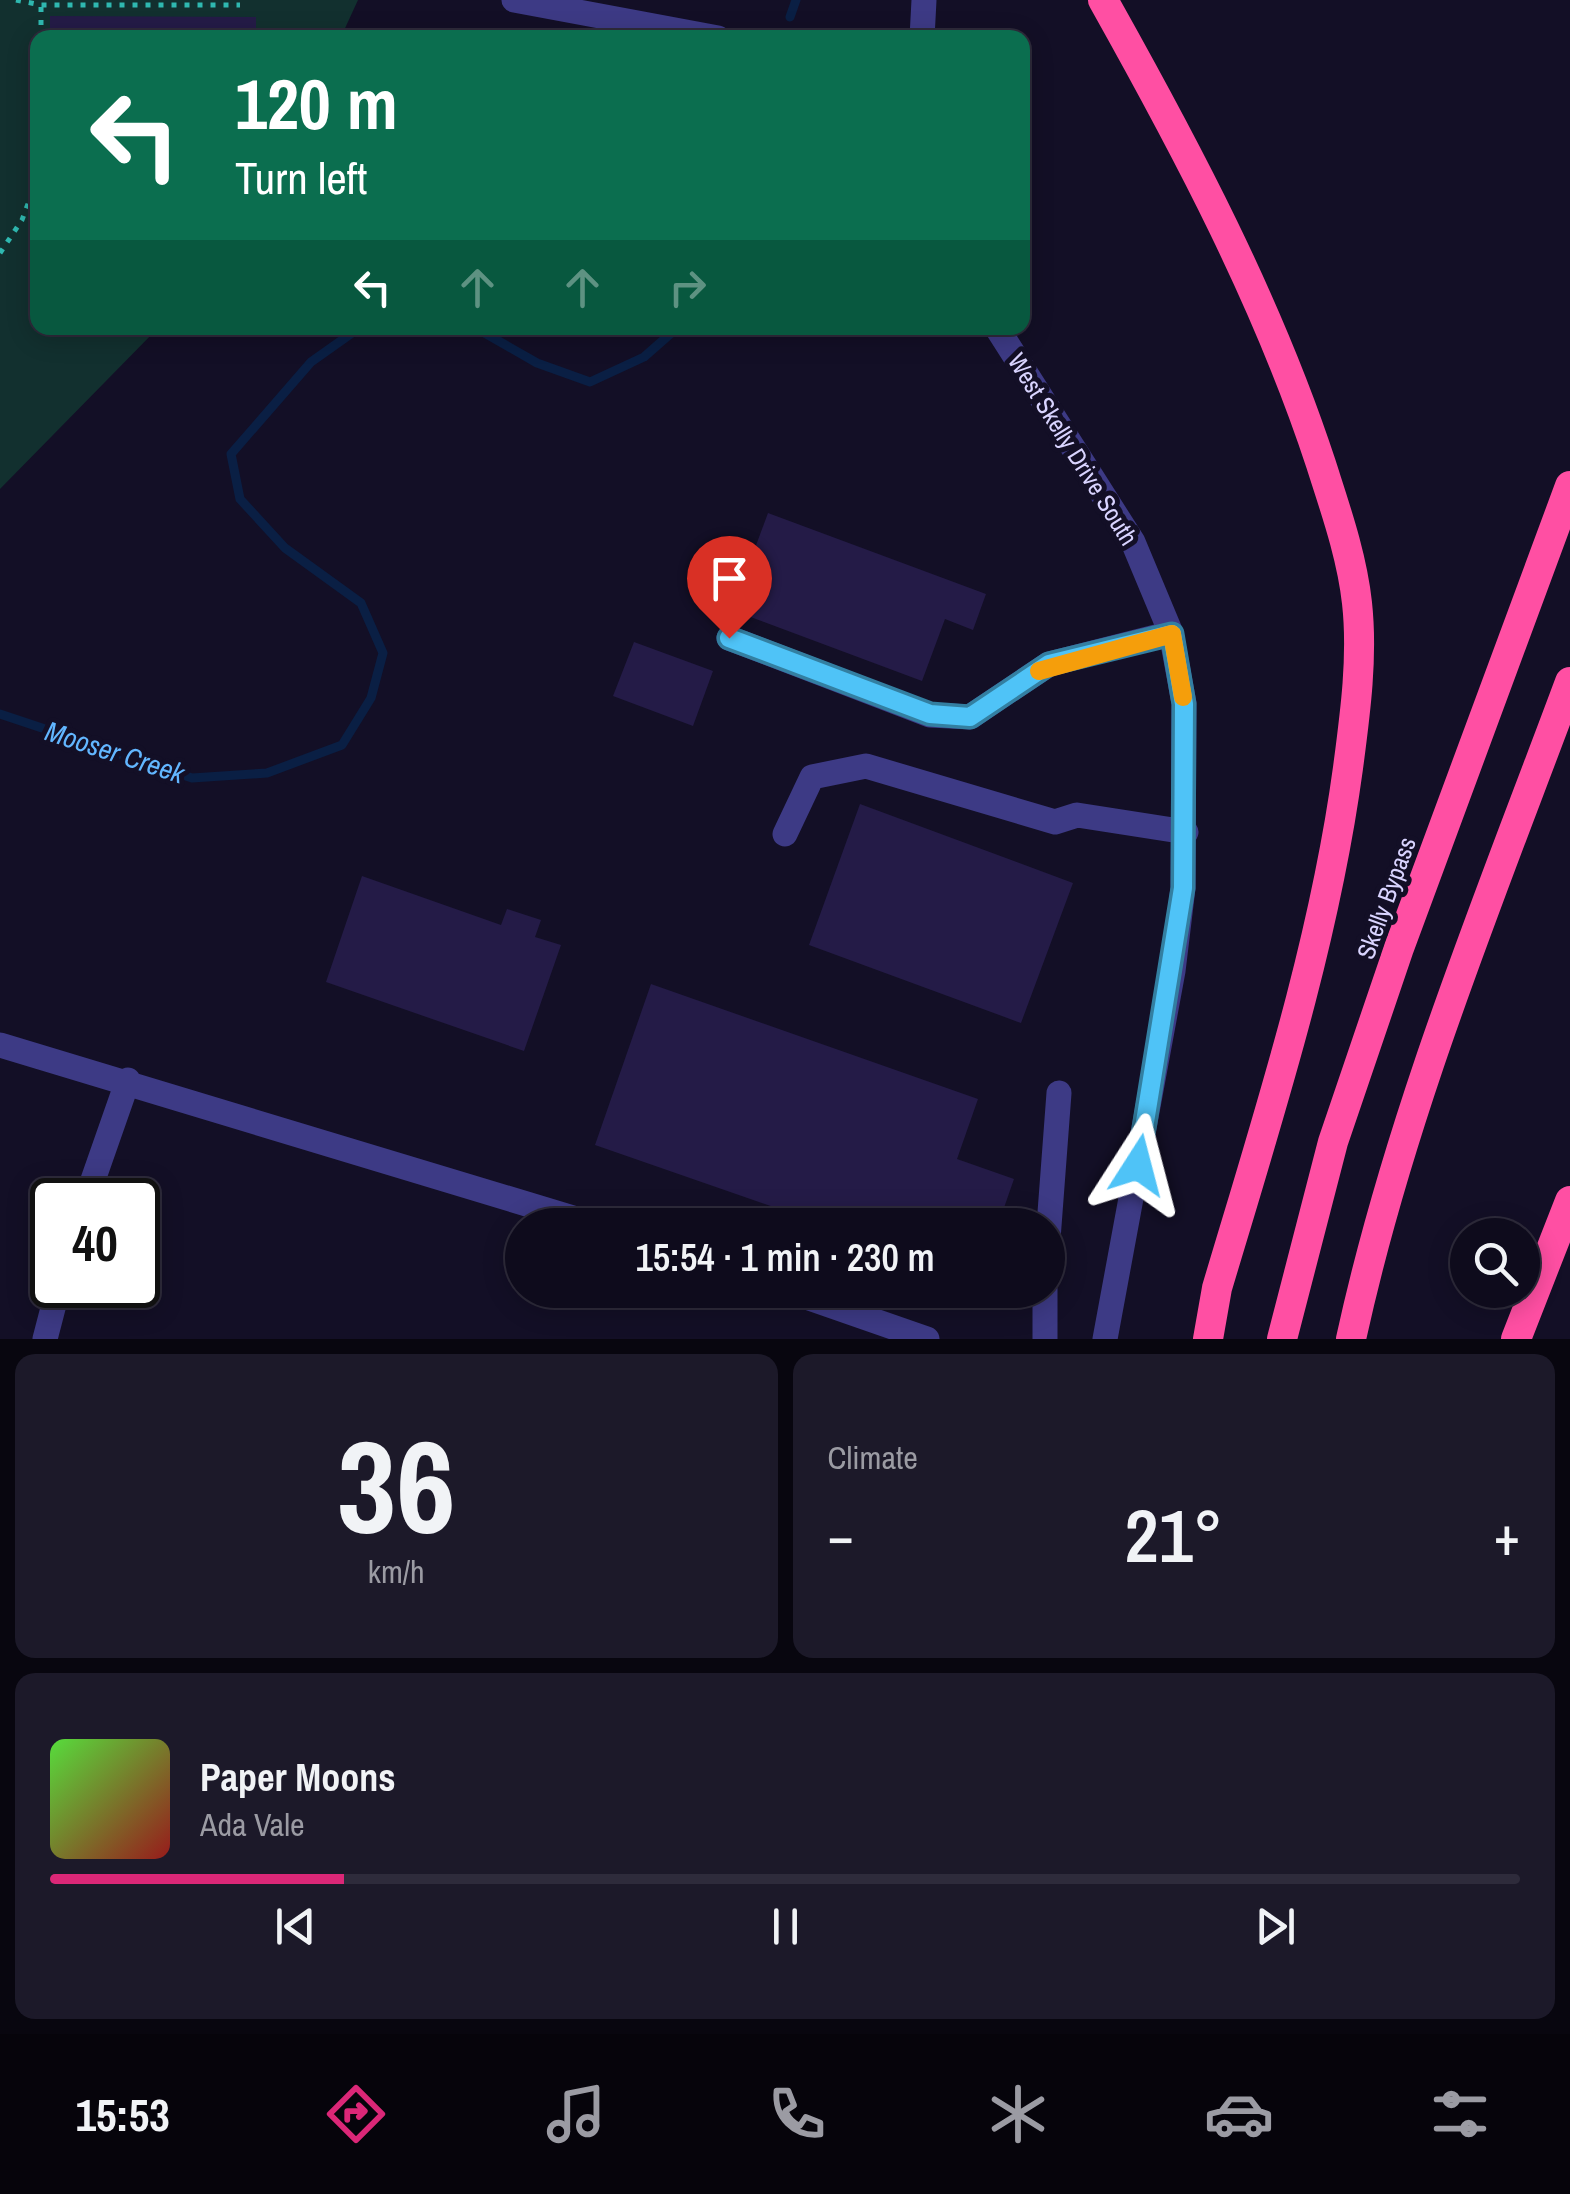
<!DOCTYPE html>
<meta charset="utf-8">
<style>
body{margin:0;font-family:"Archivo Narrow",sans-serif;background:#1c1929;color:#f1f3f6;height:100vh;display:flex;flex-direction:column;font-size:38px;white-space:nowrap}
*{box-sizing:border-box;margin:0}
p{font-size:32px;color:#9b9ba3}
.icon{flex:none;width:55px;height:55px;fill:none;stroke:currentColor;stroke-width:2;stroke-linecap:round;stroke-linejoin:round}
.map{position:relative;height:1339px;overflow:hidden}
.details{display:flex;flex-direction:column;gap:15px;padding:15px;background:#08060f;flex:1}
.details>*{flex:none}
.banner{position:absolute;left:30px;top:30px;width:1000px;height:305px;border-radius:20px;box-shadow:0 5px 25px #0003,0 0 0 2px #2e2b3b;background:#0b6e4f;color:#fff;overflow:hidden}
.buttons{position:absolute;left:1450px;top:1218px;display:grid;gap:20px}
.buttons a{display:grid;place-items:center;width:90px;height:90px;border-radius:50%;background:#0e0b1c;box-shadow:0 5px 25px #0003,0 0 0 2px #2e2b3b;font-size:50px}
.speed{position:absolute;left:30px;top:1178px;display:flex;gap:20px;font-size:50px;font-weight:700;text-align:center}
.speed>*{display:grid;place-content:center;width:130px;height:130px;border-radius:50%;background:#0e0b1c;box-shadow:0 5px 25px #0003,0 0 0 2px #2e2b3b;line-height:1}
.speed .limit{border:5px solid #111;border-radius:15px;background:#fff;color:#111}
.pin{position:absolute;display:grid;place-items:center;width:85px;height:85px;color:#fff;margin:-102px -42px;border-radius:50% 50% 50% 0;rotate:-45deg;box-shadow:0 0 10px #0007}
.pin .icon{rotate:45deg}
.me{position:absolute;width:110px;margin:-55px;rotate:9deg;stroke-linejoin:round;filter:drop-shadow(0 0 8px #0008)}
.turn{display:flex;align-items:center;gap:35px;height:210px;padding:0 40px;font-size:45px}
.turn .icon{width:130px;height:130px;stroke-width:2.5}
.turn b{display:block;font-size:70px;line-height:85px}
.lanes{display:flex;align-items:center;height:95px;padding:0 40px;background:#0003;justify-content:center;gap:50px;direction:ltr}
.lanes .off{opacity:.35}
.big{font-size:75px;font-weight:600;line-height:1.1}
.details .card{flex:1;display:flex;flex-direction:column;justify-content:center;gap:15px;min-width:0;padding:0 35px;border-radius:20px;background:#1c1929}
.details .dial{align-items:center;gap:0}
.dial b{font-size:130px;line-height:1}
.song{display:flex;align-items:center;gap:30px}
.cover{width:120px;height:120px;border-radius:15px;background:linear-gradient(135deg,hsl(110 70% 55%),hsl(0 70% 35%))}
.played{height:10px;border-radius:5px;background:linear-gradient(90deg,#db2777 20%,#2e2b3b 20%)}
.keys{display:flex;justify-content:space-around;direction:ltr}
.heat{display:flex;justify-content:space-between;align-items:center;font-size:55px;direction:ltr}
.details .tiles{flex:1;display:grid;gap:15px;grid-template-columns:1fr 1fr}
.card:last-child{grid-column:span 2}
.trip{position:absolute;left:505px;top:1208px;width:560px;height:100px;border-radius:50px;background:#0e0b1c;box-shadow:0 5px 25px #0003,0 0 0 2px #2e2b3b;font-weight:600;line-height:100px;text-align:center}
.tabs{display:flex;height:160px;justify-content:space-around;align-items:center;background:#06040b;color:#9b9ba3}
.tabs .icon{width:70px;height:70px}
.tabs .on{color:#db2777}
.tabs b{font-size:45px;color:#f1f3f6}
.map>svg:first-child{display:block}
.green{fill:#12302f}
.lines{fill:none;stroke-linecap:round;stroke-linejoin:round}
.stream{stroke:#0a1f44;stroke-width:9}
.building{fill:#241b47}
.path{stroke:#2fb8b0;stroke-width:5;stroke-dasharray:5 8;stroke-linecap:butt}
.minor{stroke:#3d3a85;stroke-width:25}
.highway{stroke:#ff4fa3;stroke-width:30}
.route-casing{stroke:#337fa1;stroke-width:25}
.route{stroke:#4fc3f7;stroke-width:18}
.slow{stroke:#f59e0b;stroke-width:18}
.labels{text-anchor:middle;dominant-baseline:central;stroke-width:10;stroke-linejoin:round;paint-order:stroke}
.street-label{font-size:25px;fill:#d9d4ff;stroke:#130f26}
.water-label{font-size:28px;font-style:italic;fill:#62b6ff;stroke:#130f26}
</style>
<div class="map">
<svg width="1570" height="1339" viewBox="0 0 1570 1339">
<rect width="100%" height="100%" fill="#130f26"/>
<!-- green -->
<path class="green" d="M0 0H358L341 37 38 38V328H158L0 489Z"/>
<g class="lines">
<!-- stream -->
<path class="stream" d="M790 17 796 0
M476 328 537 363 590 382 644 357 677 328
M0 714 192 778 267 773 342 745 371 698 383 653 361 603 285 548 240 499 231 454 311 362 359 328"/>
</g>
<!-- building -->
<path class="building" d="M50 16 256 17V38H50Z
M32 83H38V113H31Z
M768 513 986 594 973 630 945 619 922 681 732 610Z
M634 642 713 671 693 726 613 696Z
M860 804 1073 883 1021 1023 809 945Z
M362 876 501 925 507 909 541 920 535 937 561 945 524 1051 326 982Z
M651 984 978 1099 957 1159 1014 1179 998 1225H825L595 1145Z"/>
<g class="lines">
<!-- path -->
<path class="path" d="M16 0 41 5H240
M41 38V6
M0 253 22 220 38 177"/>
<!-- minor -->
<path class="minor" d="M514 0 718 38
M922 38 924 0
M997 328 1133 542 1171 633 1184 703 1183 888 1173 971 1105 1339
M729 638 930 715 970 717 1049 664 1171 633
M785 834 812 777 866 766 1055 822 1077 815 1186 832
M0 1045 596 1225
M86 1200 128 1080
M1048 1239 1059 1093
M786 1290 927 1339
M45 1339 59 1285
M1045 1339V1290"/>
<!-- highway -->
<path class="highway" d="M1103 0C1186 148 1268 302 1321 464 1335 508 1352 556 1357 603 1363 657 1355 715 1348 768 1324 945 1268 1117 1217 1288L1208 1339
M1282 1339 1333 1142 1399 948 1570 486
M1351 1339C1400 1114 1490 897 1570 682
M1516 1339 1570 1201"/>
</g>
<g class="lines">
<!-- route casing -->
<g class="route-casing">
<path id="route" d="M729 638 930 714 970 717 1049 664 1172 634 1184 704 1183 888 1138 1165"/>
</g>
<!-- route -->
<use href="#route" class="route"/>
<!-- slow -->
<path class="slow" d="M1039 671 1172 634 1183 697"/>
</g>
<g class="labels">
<!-- street labels -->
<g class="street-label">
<text transform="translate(1073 449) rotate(58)">West Skelly Drive South</text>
<text transform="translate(1386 898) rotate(-70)">Skelly Bypass</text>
</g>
<!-- water labels -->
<g class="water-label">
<text transform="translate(115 752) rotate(18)">Mooser Creek</text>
</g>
</g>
</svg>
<div class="buttons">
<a><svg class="icon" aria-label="search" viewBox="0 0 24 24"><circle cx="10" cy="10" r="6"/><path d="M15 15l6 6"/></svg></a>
</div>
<div class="speed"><div class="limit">40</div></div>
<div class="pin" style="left:729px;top:638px;background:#d93025"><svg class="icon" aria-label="arrive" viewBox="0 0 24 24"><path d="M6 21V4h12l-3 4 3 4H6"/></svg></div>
<svg class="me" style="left:1138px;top:1165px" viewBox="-20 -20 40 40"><path d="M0-17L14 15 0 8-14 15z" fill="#4fc3f7" stroke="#fff" stroke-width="4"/></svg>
<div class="trip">15:54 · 1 min · 230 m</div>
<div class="banner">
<div class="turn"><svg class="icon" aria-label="left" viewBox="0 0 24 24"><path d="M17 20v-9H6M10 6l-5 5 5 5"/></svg><div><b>120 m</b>Turn left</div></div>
<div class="lanes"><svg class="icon" aria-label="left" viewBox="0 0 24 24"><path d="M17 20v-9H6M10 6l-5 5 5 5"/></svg><svg class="icon off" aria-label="ahead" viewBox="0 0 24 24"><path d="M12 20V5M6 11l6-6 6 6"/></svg><svg class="icon off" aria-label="ahead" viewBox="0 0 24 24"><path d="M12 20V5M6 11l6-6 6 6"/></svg><svg class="icon off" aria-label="right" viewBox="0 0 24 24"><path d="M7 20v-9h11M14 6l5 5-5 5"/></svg></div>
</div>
</div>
<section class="details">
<div class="tiles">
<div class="card dial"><b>36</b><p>km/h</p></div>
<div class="card"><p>Climate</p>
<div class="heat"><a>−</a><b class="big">21°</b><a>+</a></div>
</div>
<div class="card">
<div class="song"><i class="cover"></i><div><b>Paper Moons</b><p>Ada Vale</p></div></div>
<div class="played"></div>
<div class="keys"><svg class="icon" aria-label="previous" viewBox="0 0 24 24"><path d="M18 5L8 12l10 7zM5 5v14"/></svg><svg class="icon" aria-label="pause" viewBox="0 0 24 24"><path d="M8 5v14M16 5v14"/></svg><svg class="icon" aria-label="next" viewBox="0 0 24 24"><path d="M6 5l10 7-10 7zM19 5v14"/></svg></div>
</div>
</div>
</section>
<nav class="tabs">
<b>15:53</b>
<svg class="icon on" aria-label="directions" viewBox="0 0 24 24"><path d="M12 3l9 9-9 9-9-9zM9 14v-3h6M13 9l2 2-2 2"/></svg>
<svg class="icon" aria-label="music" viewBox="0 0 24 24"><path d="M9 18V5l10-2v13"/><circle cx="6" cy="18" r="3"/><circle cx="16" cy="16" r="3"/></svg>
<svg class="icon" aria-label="phone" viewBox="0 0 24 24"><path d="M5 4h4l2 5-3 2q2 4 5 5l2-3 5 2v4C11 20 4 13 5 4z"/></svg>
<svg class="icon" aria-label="climate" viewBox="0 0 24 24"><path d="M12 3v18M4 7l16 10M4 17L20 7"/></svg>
<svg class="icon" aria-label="car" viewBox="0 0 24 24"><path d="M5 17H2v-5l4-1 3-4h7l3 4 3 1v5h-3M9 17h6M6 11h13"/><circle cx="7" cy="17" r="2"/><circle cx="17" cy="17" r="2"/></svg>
<svg class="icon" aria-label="filters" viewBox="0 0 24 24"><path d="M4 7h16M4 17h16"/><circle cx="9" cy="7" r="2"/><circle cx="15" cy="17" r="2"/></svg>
</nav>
